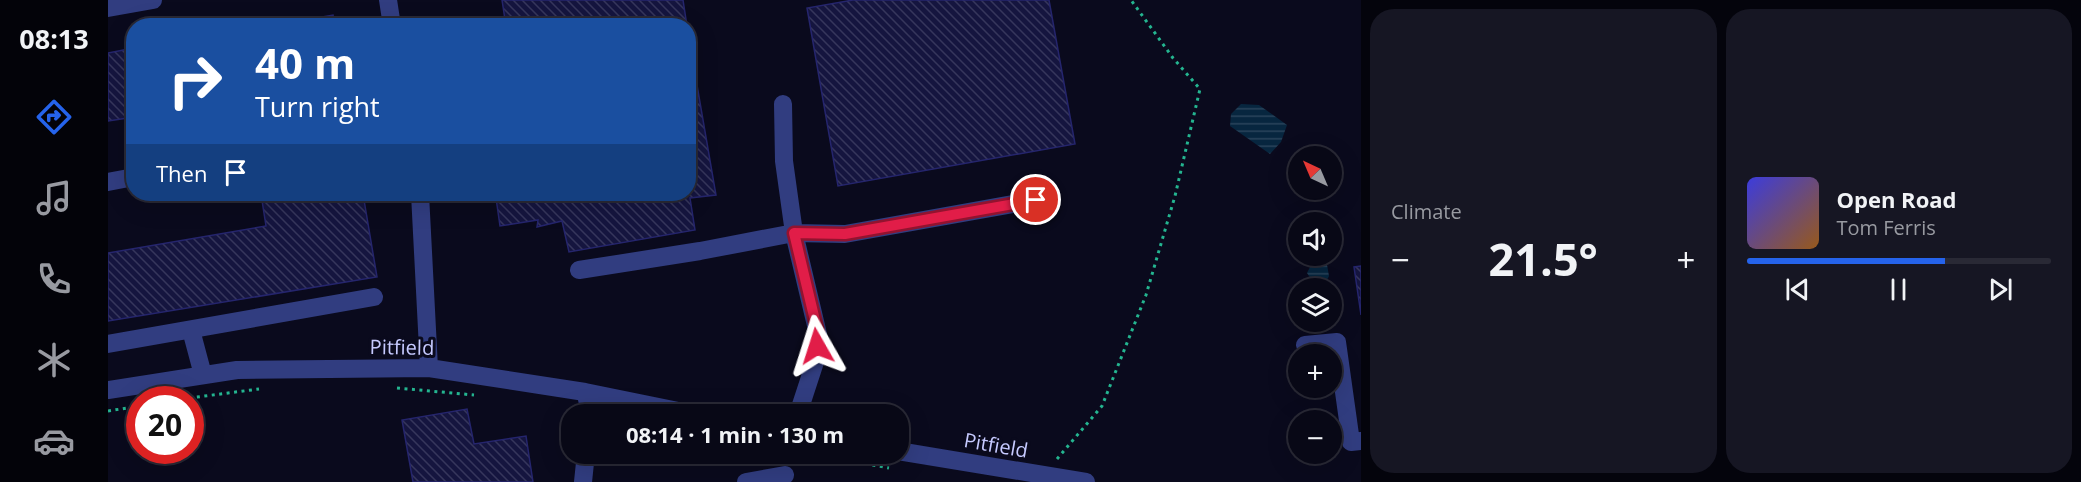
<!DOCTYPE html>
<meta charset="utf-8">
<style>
body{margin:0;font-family:"Open Sans",sans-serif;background:#161623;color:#f1f3f6;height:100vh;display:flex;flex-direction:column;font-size:22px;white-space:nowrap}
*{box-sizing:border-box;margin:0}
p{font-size:20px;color:#989aa1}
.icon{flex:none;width:33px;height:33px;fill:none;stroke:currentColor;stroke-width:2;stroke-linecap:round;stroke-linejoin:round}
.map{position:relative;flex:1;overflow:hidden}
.side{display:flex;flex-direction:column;gap:9px;padding:9px;background:#04040c;width:720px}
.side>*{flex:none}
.banner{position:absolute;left:18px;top:18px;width:570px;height:183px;border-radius:24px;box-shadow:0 6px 24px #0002,0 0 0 2px #292935;background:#1a4fa0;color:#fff;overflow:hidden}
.needle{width:39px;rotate:316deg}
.fabs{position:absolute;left:1180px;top:146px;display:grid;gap:12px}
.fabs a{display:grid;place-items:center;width:54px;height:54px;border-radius:50%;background:#080816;box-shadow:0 6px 24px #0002,0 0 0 2px #292935;font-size:30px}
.speed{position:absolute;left:18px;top:386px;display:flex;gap:12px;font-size:30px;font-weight:700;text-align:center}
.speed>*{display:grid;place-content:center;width:78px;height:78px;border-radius:50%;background:#080816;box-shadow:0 6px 24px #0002,0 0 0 2px #292935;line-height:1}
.speed .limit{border:9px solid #d22;background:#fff;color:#111}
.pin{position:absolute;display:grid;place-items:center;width:51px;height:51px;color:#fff;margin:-26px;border:3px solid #fff;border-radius:50%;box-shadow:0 2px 6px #0007}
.me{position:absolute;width:66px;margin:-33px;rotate:354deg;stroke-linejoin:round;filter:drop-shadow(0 0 4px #0008)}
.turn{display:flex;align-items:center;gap:21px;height:126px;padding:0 30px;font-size:27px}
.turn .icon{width:78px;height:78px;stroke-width:2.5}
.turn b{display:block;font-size:42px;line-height:51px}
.then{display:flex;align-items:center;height:57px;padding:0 30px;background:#0003;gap:12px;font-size:22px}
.big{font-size:45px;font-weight:700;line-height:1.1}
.side .widget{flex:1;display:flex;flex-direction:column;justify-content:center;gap:9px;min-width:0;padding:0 21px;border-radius:24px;background:#161623}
.song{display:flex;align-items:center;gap:18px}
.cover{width:72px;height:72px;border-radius:9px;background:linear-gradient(135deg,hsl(240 70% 55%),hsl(30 70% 35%))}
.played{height:6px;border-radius:3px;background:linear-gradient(90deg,#2563eb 65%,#292935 65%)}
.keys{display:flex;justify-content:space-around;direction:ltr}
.heat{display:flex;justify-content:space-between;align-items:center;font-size:33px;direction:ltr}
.side .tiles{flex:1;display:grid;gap:9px;grid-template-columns:repeat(2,1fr)}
.trip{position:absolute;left:453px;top:404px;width:348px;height:60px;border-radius:24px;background:#080816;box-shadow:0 6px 24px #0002,0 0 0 2px #292935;font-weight:700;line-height:60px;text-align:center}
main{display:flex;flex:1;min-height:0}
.dock{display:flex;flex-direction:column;width:108px;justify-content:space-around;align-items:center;background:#030309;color:#989aa1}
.dock .icon{width:42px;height:42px}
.dock .current{color:#2563eb}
.dock b{font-size:27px;color:#f1f3f6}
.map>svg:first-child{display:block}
.water{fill:url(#water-rules)}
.building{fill:url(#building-back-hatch);stroke:#25256d;stroke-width:1.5}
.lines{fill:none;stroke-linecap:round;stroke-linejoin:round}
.path{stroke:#24b590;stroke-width:3;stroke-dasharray:3 4.5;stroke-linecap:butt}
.minor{stroke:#313d80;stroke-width:18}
.route-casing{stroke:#92132f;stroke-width:15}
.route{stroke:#e11d48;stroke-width:10}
.labels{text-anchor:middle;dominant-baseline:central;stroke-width:6;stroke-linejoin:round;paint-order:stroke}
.street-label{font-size:20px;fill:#c6caff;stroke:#0a0a1d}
</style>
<main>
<nav class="dock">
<b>08:13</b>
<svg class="icon current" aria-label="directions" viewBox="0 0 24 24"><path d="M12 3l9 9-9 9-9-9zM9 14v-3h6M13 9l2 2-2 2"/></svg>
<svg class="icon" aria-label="music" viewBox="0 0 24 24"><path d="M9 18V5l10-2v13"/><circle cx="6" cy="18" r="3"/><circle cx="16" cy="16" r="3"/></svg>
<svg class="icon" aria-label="phone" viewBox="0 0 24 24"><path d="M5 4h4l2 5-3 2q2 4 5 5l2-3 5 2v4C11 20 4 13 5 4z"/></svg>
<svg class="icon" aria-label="climate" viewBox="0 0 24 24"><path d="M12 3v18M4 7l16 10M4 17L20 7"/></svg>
<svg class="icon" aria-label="car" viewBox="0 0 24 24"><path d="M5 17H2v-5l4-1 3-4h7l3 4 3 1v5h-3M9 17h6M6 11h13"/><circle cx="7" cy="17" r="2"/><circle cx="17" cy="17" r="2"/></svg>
</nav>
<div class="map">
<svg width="1253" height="482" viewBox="0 0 1253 482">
<defs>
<pattern id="water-rules" width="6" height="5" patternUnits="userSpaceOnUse" patternTransform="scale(1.5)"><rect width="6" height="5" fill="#07263f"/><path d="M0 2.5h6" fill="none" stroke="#2a445c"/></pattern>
<pattern id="building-back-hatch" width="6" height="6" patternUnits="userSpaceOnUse" patternTransform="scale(1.5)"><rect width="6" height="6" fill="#15153f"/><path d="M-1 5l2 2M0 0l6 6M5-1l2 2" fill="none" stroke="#36365c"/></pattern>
</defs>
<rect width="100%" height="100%" fill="#0a0a1d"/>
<!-- water -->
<path class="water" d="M1133 104 1151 105 1179 125 1173 142 1162 154 1122 126 1123 114Z
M1209 259H1218L1221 276 1217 284 1207 285 1199 273 1204 263Z"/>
<!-- building -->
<path class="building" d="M394 0H575L579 26H398Z
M745 0H941L967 144 730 186 699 8Z
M225 15 227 26H162Z
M580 33 608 195 582 198 587 230 461 252 454 221 429 227 430 220 392 226 388 198 420 194H580Z
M26 48V117L0 121V53Z
M153 194H255L269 277 0 321V253L158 226Z
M1253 266V315L1246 267Z
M359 409 366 444 418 436 425 482H305L294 420Z"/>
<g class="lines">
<!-- path -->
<path class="path" d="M289 388 366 395
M74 399 151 389
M0 411 32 406
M698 453 781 468
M949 459 994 406 1038 295 1067 196 1092 89 1065 58 1023 0"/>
<!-- minor -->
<path class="minor" d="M280 0 284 26
M0 8 45 0
M675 104 676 161 686 233 737 234 928 200
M0 182 26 177
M312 194 321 368
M471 270 592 251 686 233 710 334 708 359 690 414
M83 330 95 375
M0 344 266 297
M1197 345 1229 342 1243 442 1253 441
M0 390 129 370 321 368 477 392 585 414
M477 392 483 414
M790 451 978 482
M475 482 478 453
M638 482 677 475"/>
</g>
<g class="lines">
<!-- route casing -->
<g class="route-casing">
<path id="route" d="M709 346 710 333 686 233 737 234 928 200"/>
</g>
<!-- route -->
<use href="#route" class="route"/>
</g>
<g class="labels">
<!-- street labels -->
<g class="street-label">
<text transform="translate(294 347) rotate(1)">Pitfield</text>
<text transform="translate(888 445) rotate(10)">Pitfield</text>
</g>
</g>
</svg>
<div class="fabs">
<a><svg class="needle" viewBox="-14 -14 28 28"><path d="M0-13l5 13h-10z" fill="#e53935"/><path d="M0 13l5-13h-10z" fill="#989aa1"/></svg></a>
<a><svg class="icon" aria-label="sound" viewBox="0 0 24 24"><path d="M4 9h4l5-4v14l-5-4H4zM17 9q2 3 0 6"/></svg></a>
<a><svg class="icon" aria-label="layers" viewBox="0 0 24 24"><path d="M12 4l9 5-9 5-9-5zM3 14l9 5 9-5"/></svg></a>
<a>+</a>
<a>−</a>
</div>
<div class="speed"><div class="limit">20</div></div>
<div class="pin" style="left:928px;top:200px;background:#d93025"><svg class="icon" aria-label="arrive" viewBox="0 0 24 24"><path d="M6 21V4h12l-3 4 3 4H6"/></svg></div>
<svg class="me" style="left:709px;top:346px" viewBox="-20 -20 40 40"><path d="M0-17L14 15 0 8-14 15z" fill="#e11d48" stroke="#fff" stroke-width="4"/></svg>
<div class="trip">08:14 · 1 min · 130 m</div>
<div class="banner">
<div class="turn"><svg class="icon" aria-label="right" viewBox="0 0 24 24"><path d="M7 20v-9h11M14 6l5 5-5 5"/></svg><div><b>40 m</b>Turn right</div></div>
<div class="then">Then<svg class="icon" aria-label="arrive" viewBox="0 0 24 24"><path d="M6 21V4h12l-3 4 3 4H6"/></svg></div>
</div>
</div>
<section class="side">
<div class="tiles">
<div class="widget"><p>Climate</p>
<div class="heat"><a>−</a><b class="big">21.5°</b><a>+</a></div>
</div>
<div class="widget">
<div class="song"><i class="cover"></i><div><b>Open Road</b><p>Tom Ferris</p></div></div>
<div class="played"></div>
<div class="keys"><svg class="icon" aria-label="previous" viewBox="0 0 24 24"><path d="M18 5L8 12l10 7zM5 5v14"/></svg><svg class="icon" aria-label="pause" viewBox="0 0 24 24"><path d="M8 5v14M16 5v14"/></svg><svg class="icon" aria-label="next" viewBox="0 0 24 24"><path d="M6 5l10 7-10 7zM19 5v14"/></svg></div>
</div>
</div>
</section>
</main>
